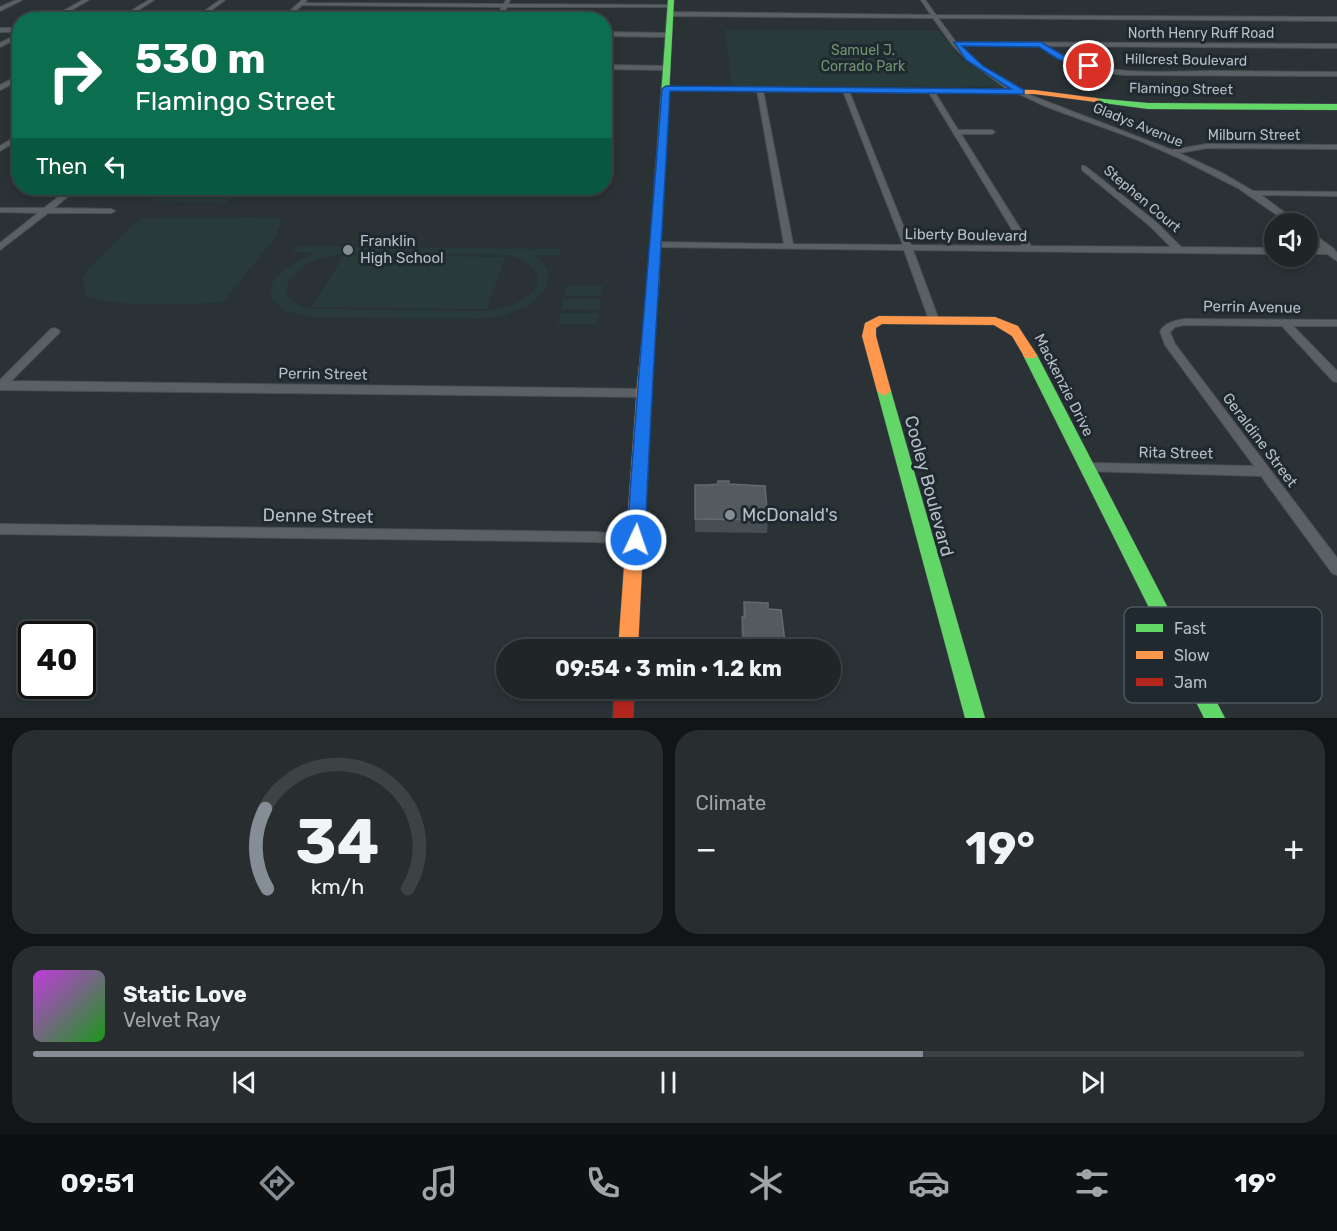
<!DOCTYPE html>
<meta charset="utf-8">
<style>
body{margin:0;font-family:Rubik,sans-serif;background:#282e30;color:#f1f3f6;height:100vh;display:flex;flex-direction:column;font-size:22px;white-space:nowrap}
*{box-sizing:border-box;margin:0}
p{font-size:20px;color:#a2a5a8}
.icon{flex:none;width:33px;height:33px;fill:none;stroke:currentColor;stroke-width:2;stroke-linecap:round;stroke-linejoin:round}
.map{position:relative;height:718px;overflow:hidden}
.details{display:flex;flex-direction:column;gap:12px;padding:12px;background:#121516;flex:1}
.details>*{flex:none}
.guide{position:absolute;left:12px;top:12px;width:600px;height:183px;border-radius:24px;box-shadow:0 3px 9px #0003,0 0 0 2px #3d4345;background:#0b6e4f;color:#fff;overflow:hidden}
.tools{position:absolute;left:1264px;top:213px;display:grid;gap:12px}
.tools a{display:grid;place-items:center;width:54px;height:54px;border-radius:50%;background:#202628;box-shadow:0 3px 9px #0003,0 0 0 2px #3d4345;font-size:30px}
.speed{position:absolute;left:18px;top:621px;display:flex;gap:12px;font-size:30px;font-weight:700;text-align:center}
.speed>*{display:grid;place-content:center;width:78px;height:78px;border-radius:50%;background:#202628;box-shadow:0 3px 9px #0003,0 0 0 2px #3d4345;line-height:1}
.speed .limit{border:3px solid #111;border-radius:9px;background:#fff;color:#111}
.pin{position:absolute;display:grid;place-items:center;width:51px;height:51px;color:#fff;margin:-26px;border:3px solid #fff;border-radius:50%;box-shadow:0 2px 6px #0007}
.me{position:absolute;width:66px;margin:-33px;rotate:3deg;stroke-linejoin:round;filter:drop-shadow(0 0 4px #0008)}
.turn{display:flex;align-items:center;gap:21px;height:126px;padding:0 24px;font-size:27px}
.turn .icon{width:78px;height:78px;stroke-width:2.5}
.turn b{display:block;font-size:42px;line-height:51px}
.then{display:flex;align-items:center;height:57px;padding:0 24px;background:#0003;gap:12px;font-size:22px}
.big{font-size:45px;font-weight:700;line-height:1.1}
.details .widget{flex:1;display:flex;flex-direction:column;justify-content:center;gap:9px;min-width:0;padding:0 21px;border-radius:24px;background:#282e30}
.details .dial{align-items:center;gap:0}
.dial svg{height:156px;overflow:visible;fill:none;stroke:#3d4345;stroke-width:7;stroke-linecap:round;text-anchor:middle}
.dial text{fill:#f1f3f6;stroke:none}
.song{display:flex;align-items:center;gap:18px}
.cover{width:72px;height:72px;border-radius:9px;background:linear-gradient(135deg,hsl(290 70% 55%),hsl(120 70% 35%))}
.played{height:6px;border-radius:3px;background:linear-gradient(90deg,#848e94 70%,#3d4345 70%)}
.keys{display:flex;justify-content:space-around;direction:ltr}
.heat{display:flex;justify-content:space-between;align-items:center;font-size:33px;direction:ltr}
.details .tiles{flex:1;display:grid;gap:12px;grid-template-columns:1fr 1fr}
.widget:last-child{grid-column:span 2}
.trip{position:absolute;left:496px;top:639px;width:345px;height:60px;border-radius:30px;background:#202628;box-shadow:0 3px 9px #0003,0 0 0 2px #3d4345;font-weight:700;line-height:60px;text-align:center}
.tab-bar{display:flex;height:96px;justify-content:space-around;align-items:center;background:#0d0f10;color:#a2a5a8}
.tab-bar .icon{width:42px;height:42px}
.tab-bar .active{color:#848e94}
.tab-bar b{font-size:27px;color:#f1f3f6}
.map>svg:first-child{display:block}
.green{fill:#283a39;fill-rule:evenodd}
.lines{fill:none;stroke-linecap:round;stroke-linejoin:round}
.street-casing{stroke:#484f53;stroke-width:2}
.fast-casing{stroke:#484f53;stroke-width:1}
.slow-casing{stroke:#484f53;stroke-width:1}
.jam-casing{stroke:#484f53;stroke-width:1}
.street{fill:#5a6064;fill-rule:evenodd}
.fast{fill:#63d668;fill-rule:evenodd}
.slow{fill:#ff974d;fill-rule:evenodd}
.jam{fill:#b3261e;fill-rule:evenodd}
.wall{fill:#474e53}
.building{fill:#535b5f;stroke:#626a6f;stroke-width:1.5}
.route{fill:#1a73e8;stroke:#114b97;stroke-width:1.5}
.poi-dot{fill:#848e94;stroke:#1f292f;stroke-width:2}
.labels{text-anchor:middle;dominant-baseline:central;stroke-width:6;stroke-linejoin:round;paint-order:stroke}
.far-street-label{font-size:14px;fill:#b5bfc6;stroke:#1f292f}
.far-park-label{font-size:14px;fill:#6f9470;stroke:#1f292f}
.street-label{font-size:15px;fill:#b5bfc6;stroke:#1f292f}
.poi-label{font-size:15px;fill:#b5bfc6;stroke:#1f292f;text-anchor:start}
.near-street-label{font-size:18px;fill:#b5bfc6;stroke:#1f292f}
.near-poi-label{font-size:18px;fill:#b5bfc6;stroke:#1f292f;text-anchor:start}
.key{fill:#1f292f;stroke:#4c565c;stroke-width:1.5}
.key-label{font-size:16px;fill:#b5bfc6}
</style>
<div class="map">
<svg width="1337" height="718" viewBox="0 0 1337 718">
<rect width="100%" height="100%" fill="#2a3236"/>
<!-- green -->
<path class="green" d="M725 30 939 31 960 58 1002 87 732 86Z
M159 188H241L226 203 151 201 148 197Z
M254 217 279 218 282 222 276 231 278 234 222 303C183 303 121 309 86 296L82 278 89 267 141 218Z
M297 246 561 249 560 256 534 255 543 262 549 273 547 288 530 305 503 316 479 319 310 317 284 311 272 300C263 275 298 260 316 253L292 252ZM354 253 507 255C533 260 552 281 523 299 512 307 499 309 486 311L315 309C280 304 278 281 308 264 322 257 338 253 354 253Z
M344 255 505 257 487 309 312 307Z
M566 286H603L601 296H564Z
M563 299H601L599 310 561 309Z
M560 313H599L597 324H558Z"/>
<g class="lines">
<!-- street casing -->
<g class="street-casing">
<path id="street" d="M16 0H22L0 11V7Z
M83 0H89L54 20H47Z
M149 0H154L123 20H116Z
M220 0H225L198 20H192Z
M302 0H307L305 3 504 4 506 0H510L508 4 670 5 672 6 670 7H507L500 20H495L502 7 302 5 286 20H280Z
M921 0H925L936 15 1337 17V21L938 18 956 42 1337 44V48L1047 46C1097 79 1155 71 1212 71 1254 71 1295 72 1337 72V76L1124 75 1101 72 1077 66 1057 58 1039 46H959L988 71 1030 95 1172 150 1207 144 1337 145V149L1207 148 1179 153 1224 174 1253 191 1337 192V196L1261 195 1300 224H1290L1238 188 1179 158 1138 140 1047 107 1004 87 966 59 953 46 933 18 670 16 667 14 670 12 931 15Z
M0 28H20V32H0Z
M604 32 668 33 671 35 668 37 604 36Z
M20 33V37L0 47V43Z
M604 65 666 66 669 68 666 70 604 69Z
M20 75V80L0 90V85Z
M760 88 763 90 793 244 903 245 843 91 846 89 849 91 911 245 1022 246 928 91 931 89 934 91 958 130H992L995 132 992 134H961L1031 246 1171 247 1150 226 1082 170V166H1085L1156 222 1181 247 1275 248V254L913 250 939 320 934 323 929 320 904 250 653 247 652 245 656 242 784 244 757 90Z
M20 134V139L0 151V146Z
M70 188H78L54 208 111 209 115 211 111 213H48L0 250V243L38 213 0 212V208H44Z
M1308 230 1334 249 1337 253V261L1327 254H1308V248H1321L1308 237Z
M1185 319 1337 320V326H1293L1337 371V382L1333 381 1282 326 1185 325 1175 327 1170 332 1175 344 1337 558V575L1332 573 1261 476 1084 471 1082 468 1084 465 1088 463 1254 466 1165 345 1160 331C1167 322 1174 321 1185 319Z
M55 328 60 331 59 333 11 381 643 389 649 393 643 397 0 390V380L51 329Z
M0 524 596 532 636 535 641 536 643 540 641 544 636 545 596 542 0 534Z"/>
</g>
<!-- fast casing -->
<g class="fast-casing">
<path id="fast" d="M668 0H674L659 286 653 290 647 286Z
M1093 98 1148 103 1337 104V110L1148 109 1096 102H1093Z
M1030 351 1037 355 1225 718H1204L1023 355Z
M884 386 891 391 985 718H965L877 391Z"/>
</g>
<!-- slow casing -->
<g class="slow-casing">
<path id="slow" d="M663 87 1034 90 1096 98 1100 100 1096 102 1034 94 666 91 662 89Z
M653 282 659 286 651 385 638 650H618L637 385 647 286Z
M879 316 995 317 1018 326 1037 355 1035 358H1025L1012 336 994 325 882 324 876 328V336L891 391 884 396 877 391 862 336 865 323Z"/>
</g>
<!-- jam casing -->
<g class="jam-casing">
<path id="jam" d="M615 688H635L633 718H613Z"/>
</g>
<!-- street -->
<use href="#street" class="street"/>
<!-- fast -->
<use href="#fast" class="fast"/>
<!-- slow -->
<use href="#slow" class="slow"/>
<!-- jam -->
<use href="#jam" class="jam"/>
</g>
<!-- wall -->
<path class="wall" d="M729 484 768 520 767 533 695 532V485Z
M744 602 786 650H742L741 629Z"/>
<!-- building -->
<path class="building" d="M718 481H729V484L765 486 768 520 695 519V485H709L718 484Z
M744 602 768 603V609L781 610 786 650H747V641H744L742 617H745Z"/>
<!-- route -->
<path class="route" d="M954 42H1041L1064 56 1092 66 1089 69 1058 59 1039 47 962 46 983 66 1024 90V94L670 91C662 241 651 390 645 540L642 545 636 547 630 545 627 540C636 390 651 239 662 89L666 86 1011 89 966 60Z"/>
<!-- markers -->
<g class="poi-dot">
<circle cx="348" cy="250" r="6"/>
<circle cx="730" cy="515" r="6"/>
</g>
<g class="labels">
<!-- far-street labels -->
<g class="far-street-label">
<text x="1201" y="33">North Henry Ruff Road</text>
<text transform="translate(1186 60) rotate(1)">Hillcrest Boulevard</text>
<text transform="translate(1181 89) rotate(1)">Flamingo Street</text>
<text transform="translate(1138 125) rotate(22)">Gladys Avenue</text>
<text x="1254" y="135">Milburn Street</text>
<text transform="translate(1142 199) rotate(40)">Stephen Court</text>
</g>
<!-- far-park labels -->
<g class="far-park-label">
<text x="863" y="50">Samuel J.<tspan x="863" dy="16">Corrado Park</tspan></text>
</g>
<!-- street labels -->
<g class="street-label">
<text transform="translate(966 235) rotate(1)">Liberty Boulevard</text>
<text transform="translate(1252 307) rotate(1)">Perrin Avenue</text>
<text transform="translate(323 374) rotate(1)">Perrin Street</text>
<text transform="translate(1064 385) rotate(63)">Mackenzie Drive</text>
<text transform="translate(1260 440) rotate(53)">Geraldine Street</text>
<text transform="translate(1176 453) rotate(1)">Rita Street</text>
</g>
<!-- poi labels -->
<g class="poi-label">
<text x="360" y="241">Franklin<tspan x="360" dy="17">High School</tspan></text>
</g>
<!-- near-street labels -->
<g class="near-street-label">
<text transform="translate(929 486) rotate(75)">Cooley Boulevard</text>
<text transform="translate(318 516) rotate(1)">Denne Street</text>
</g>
<!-- near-poi labels -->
<g class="near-poi-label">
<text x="742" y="515">McDonald's</text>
</g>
</g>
<!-- legend -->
<rect x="1124" y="607" width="198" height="96" rx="9" class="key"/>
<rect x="1136" y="624" width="27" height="8" fill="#63d668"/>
<rect x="1136" y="651" width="27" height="8" fill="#ff974d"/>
<rect x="1136" y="678" width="27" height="8" fill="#b3261e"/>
<g class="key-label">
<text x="1174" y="634">Fast</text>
<text x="1174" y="661">Slow</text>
<text x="1174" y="688">Jam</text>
</g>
</svg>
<div class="tools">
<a><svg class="icon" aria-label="sound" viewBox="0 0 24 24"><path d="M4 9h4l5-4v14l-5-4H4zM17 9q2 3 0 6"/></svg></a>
</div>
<div class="speed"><div class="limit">40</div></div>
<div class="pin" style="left:1089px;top:66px;background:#d93025"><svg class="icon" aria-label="arrive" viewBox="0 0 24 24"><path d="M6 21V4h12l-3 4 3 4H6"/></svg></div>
<svg class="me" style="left:636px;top:540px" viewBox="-20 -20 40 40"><circle r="17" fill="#1a73e8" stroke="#fff" stroke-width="3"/><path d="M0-11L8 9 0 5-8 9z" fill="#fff"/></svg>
<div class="trip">09:54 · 3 min · 1.2 km</div>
<div class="guide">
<div class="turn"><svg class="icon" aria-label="right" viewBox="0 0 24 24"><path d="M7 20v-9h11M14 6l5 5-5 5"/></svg><div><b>530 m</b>Flamingo Street</div></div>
<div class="then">Then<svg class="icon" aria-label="left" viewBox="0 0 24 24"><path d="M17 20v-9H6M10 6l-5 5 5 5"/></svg></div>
</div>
</div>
<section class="details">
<div class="tiles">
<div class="widget dial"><svg viewBox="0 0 100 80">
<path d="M14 69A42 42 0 1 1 86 69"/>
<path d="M14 69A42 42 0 0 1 13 28" stroke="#848e94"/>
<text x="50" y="56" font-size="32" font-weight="700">34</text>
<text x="50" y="72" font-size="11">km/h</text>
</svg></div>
<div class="widget"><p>Climate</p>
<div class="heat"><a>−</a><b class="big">19°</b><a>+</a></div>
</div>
<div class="widget">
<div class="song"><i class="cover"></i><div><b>Static Love</b><p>Velvet Ray</p></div></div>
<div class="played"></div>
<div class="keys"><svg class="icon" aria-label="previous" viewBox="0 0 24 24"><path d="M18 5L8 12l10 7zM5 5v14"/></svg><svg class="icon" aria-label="pause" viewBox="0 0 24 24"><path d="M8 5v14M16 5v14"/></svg><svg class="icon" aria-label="next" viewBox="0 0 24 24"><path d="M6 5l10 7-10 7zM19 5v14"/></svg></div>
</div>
</div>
</section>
<nav class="tab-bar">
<b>09:51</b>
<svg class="icon active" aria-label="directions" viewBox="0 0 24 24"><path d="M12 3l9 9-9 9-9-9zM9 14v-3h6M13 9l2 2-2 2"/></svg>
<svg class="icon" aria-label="music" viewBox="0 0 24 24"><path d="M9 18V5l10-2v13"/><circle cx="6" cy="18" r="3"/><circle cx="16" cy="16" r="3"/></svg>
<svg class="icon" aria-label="phone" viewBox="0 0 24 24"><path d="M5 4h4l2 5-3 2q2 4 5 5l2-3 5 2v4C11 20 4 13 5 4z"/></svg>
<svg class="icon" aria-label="climate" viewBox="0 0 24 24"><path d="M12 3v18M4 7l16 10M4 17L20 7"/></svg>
<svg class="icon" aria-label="car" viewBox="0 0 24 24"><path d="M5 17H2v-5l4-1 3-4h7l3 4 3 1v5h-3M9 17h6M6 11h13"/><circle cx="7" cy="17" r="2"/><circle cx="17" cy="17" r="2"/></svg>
<svg class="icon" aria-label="filters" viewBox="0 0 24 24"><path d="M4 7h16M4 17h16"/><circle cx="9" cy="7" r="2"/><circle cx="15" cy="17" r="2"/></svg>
<b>19°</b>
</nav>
